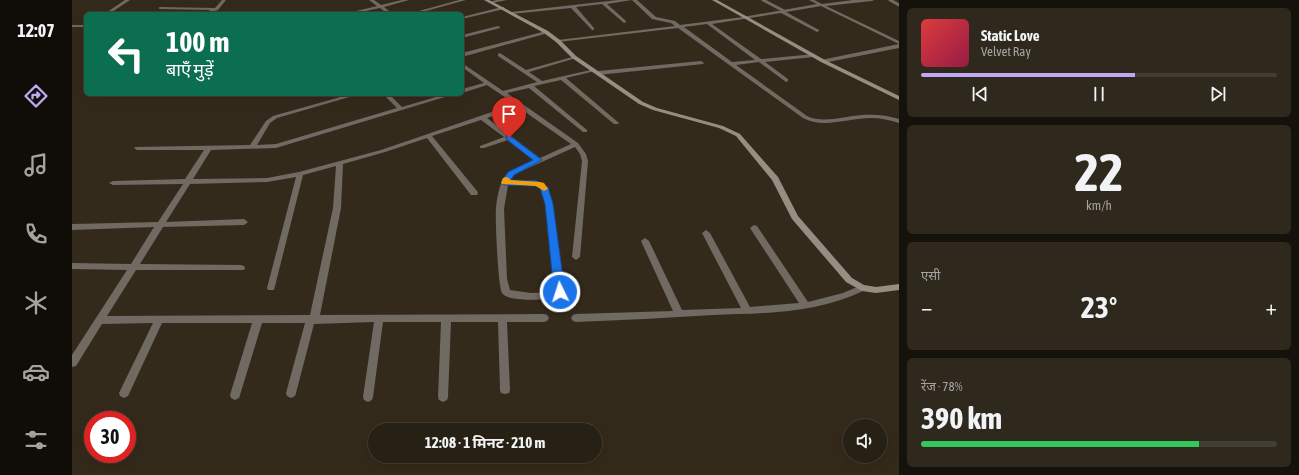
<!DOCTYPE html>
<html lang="hi">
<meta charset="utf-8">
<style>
body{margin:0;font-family:"Asap Condensed","Noto Sans Devanagari",sans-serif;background:#2f281d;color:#f1f3f6;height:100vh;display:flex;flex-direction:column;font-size:15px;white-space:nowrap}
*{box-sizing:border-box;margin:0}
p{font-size:13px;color:#a4a3a0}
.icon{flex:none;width:22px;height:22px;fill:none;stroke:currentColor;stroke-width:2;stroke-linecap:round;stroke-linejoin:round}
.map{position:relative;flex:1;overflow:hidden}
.side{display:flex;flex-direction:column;gap:8px;padding:8px;background:#15120b;width:400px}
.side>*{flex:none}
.banner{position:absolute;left:12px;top:12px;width:380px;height:84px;border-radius:6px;box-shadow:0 4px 16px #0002,0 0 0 1px #433e34;background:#0b6e4f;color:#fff;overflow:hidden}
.buttons{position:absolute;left:771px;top:419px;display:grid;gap:8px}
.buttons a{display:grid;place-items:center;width:44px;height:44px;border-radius:50%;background:#272014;box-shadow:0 4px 16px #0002,0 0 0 1px #433e34;font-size:20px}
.speed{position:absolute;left:12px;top:411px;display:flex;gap:8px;font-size:20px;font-weight:700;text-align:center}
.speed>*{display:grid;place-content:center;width:52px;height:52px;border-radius:50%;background:#272014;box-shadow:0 4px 16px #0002,0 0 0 1px #433e34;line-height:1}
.speed .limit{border:6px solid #d22;background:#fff;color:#111}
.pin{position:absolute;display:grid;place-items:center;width:34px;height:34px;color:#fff;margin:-41px -17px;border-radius:50% 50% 50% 0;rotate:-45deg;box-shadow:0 0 4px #0007}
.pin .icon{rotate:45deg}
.me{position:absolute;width:44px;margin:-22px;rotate:356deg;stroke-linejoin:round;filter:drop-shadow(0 0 3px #0008)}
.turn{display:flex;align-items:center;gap:14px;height:84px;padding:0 16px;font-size:18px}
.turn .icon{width:52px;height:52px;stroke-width:2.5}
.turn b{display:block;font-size:28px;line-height:34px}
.big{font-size:30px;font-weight:700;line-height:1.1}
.side .tile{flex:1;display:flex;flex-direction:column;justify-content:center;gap:6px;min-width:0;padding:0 14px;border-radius:6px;background:#2f281d}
.side .dial{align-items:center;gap:0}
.dial b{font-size:52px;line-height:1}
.song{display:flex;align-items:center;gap:12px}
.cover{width:48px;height:48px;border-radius:6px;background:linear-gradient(135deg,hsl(0 70% 55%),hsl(340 70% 35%))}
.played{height:4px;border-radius:2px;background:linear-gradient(90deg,#bea9f4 60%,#433e34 60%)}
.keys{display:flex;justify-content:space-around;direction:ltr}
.heat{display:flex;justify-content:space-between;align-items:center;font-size:22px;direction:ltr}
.charge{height:6px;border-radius:3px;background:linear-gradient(90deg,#34c759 78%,#433e34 0)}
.trip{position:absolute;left:296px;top:423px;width:234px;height:40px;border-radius:20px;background:#272014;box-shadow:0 4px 16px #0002,0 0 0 1px #433e34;font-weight:700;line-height:40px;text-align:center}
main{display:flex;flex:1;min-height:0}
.dock{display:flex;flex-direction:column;width:72px;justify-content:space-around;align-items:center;background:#100d08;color:#a4a3a0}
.dock .icon{width:28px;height:28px}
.dock .active{color:#bea9f4}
.dock b{font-size:18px;color:#f1f3f6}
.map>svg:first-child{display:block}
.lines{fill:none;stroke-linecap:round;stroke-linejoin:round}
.lane{stroke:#706a63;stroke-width:3}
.street{fill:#706a63;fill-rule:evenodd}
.secondary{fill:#978d82;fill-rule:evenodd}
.route{fill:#1a73e8;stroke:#114b97}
.slow{fill:#f59e0b}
</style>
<main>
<nav class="dock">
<b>12:07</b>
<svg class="icon active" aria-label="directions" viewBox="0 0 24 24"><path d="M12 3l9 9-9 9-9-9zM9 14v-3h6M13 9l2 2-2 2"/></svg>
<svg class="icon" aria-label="music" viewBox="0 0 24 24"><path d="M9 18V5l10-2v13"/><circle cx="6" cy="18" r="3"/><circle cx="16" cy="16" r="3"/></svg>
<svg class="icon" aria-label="phone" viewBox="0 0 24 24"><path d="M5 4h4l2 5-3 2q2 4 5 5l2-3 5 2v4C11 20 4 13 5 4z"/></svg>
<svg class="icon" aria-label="climate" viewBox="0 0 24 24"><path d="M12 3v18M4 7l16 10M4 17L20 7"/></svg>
<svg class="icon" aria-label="car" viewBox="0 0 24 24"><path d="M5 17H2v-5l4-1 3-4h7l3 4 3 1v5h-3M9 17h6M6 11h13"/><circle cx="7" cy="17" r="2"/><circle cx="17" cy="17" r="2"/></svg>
<svg class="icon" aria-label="filters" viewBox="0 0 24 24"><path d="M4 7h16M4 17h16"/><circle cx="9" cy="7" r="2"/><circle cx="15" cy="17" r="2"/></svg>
</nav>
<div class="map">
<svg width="827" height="475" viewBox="0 0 827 475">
<rect width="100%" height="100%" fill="#342a1b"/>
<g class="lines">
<!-- lane -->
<path class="lane" d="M691 0 712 11
M818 0 827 5"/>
<!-- street -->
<path class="street" d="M53 0H58L37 14H32Z
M150 0H154L146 10 139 12 137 10 88 9 86 8 88 7 143 8Z
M297 0H302L309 5 330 0H337L312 7 321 14H316L308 8 280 14V12L305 6Z
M387 0H394L343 14H336Z
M424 0H435L420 3 418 2Z
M546 0H565L584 17 603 21 608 25 671 17 745 4 737 0H742L750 4 781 0H802L800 1 754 6 827 41V48L751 63 748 61 749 60 827 44 749 6 714 12 747 30V31L745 32 709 13 640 24 689 59 743 54V56L741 57 693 62 716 79V81L714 82 687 62 664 65 735 116C751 124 773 116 790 115 803 114 815 115 827 119V123C818 120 809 118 799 118 777 118 751 129 731 118L606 28 486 42 484 41 486 40 603 26 599 23 580 19 560 0 535 4 554 21V22L552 23 530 4 504 7 522 28V30H520L499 8 439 14 437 13 439 12ZM635 24 683 60 660 62 612 27Z
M430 7H432V9L390 19V17Z
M0 25H14V27H0Z
M426 26 428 27V28L390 38V35Z
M474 31H476V33L390 57V53Z
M428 53 454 70 504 56V58L457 72 470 81 523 69V71L494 78 547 123 546 124H542L489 80 462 86 515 130V132H511L457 88 435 93 506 143 514 154 516 161 508 257 504 260 500 257 510 161 508 154 503 147 441 175 438 181C463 181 474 175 481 204L492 285 489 296C479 300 436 303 430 293 426 286 423 219 424 208 425 198 427 185 433 176 439 168 454 165 462 161L436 140 412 148H408V146L432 137 409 120 360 136 405 191 406 193 405 195H399L355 138 313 152 271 164 269 208 248 315 472 314 475 315 477 318 475 321 472 322H435L438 390 437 393 433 394 429 393 428 390 426 322H379L376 397 375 400 371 402 367 400 366 397 369 322H311L301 397 300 400 296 402 292 400 291 397 302 322 242 324 224 393 223 396 219 398 215 396 214 393 233 323H190L168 395 167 398 163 400 159 398 158 395 180 323H90L56 396 52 398 48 396 47 393 81 323 30 324 4 366 0 367V355L55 270 0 269V263L59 264 82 227 0 230V224L86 222 111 184 41 185 37 183 41 181 113 179 132 150H65L62 148 63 147 178 145 194 121 201 116 279 94H288L205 118 198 123 185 145 204 144 325 108 311 94H317L330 107 374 94H383L204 148 139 150 121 179 195 178 227 172 309 150 443 104 415 85 390 93V89L412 83 390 67V63L431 91 465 82 426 56V54ZM446 107 499 144 468 158 415 118ZM264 166 261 208 238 315 35 316 64 270H172L173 268 172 266 169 265 68 264 91 227 172 225 176 222 172 219 94 222 118 184 195 182 224 177 195 288 196 290H202L231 175ZM436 185H464L469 189 473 204 484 285 482 292 459 293 438 290 435 279 432 209Z
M629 61 632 63 631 64 526 75 523 73 526 71Z
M682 225 685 226 736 302 771 293 790 285 793 286 794 288 793 290C744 314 694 313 641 315 595 318 550 320 504 322L501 321 499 318 501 315 504 314 601 311 569 241 573 238 577 241 610 310 669 308 630 233 634 230 638 233 678 307 727 303 678 228Z"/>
<!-- secondary -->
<path class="secondary" d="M412 0H417L476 31 488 40 504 56 571 102 585 108 651 126 668 134 706 177 726 216 780 278 792 285 804 287 827 284V290L804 293 790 291 774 282 720 219 700 180 664 136 647 128 581 110 567 104 500 58 484 42 472 33Z
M640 0H645L753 60 827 96V100L749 62Z"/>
</g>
<!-- route -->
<path class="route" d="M437 135 470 160 442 175 439 180 465 181 476 187 481 204 493 292 491 294H484L482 292 473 204 468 188 463 186 433 185 429 183 436 172 461 160 434 139V136Z"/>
<!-- slow -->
<path class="slow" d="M434 177 437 178 438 180 468 182 472 183 476 189 472 191 464 186 430 184 429 183 431 178Z"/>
</svg>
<div class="buttons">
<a><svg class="icon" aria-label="sound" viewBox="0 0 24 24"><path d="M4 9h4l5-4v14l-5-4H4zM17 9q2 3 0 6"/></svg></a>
</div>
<div class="speed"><div class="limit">30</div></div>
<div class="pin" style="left:437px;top:138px;background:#d93025"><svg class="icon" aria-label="arrive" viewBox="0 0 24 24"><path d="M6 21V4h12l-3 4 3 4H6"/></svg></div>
<svg class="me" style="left:488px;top:292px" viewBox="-20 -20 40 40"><circle r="17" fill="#1a73e8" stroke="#fff" stroke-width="3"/><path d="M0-11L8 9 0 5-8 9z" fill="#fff"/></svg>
<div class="trip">12:08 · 1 मिनट · 210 m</div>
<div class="banner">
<div class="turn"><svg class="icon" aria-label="left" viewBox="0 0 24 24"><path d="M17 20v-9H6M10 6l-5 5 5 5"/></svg><div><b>100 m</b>बाएँ मुड़ें</div></div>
</div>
</div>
<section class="side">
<div class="tile">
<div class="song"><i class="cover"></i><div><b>Static Love</b><p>Velvet Ray</p></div></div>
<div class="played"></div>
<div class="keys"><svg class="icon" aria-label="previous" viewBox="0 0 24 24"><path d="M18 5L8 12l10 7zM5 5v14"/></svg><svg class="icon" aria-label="pause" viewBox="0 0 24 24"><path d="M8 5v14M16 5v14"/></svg><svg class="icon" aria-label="next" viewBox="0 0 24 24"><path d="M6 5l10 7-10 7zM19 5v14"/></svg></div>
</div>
<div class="tile dial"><b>22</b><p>km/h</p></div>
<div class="tile"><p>एसी</p>
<div class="heat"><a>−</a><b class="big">23°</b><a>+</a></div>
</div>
<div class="tile"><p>रेंज · 78%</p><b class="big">390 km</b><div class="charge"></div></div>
</section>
</main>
